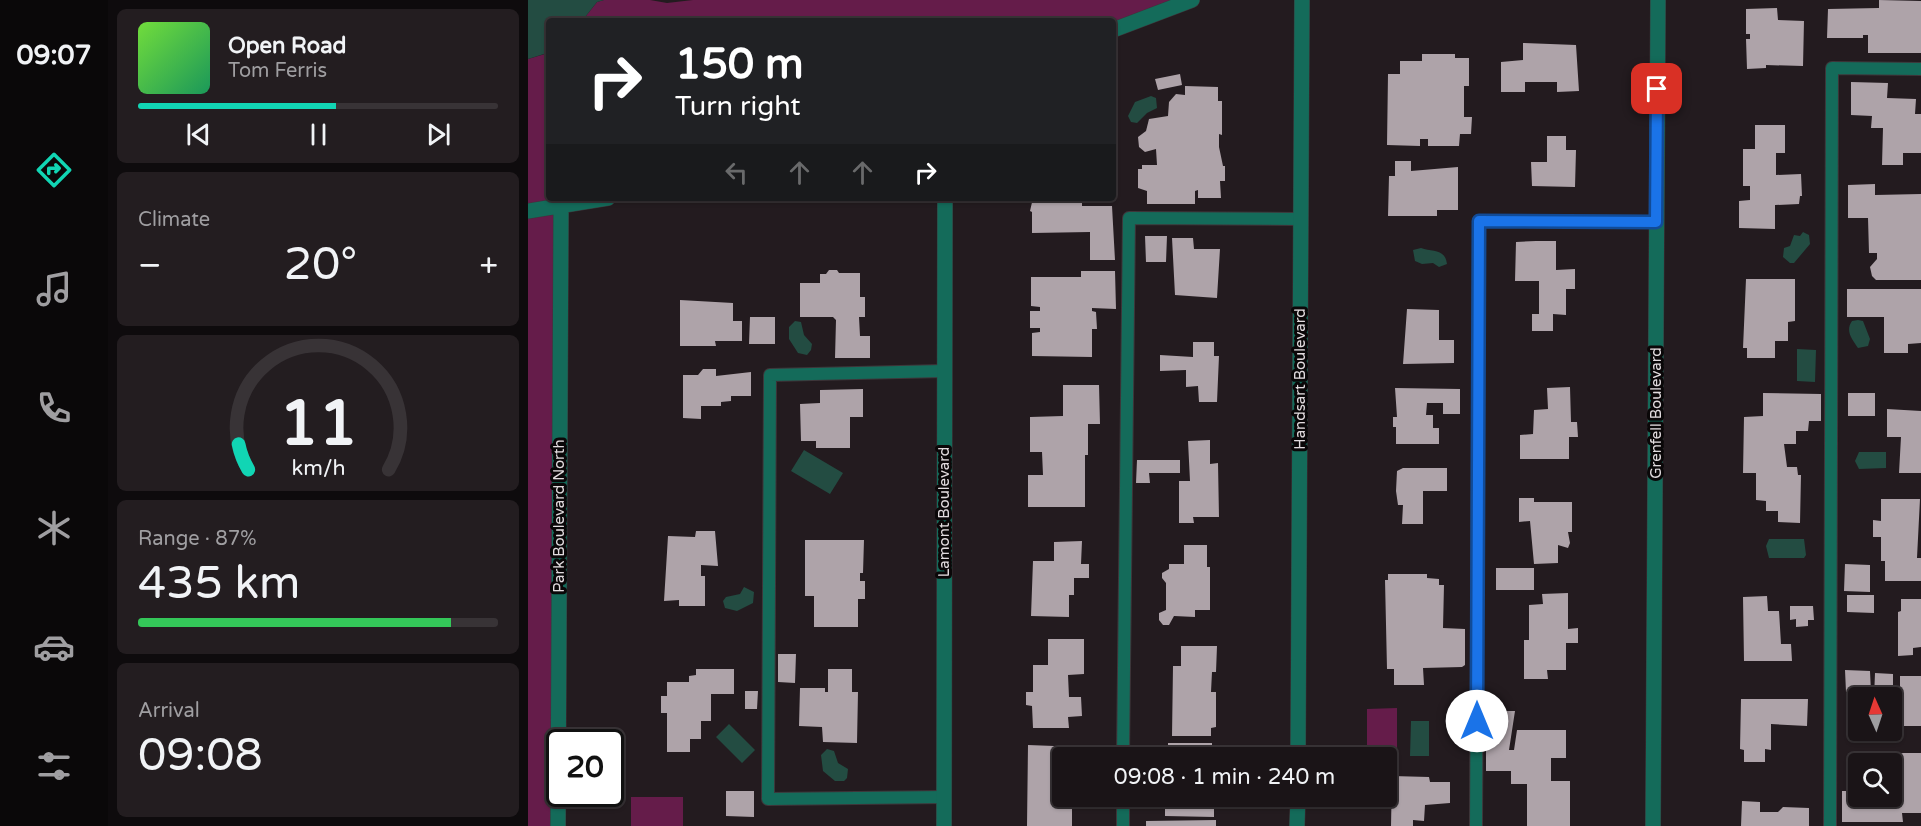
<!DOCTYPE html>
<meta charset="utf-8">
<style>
body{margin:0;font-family:"Varela Round",sans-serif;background:#231d20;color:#f1f3f6;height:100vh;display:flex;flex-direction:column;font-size:22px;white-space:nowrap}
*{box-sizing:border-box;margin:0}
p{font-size:20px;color:#9f9ea1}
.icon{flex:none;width:33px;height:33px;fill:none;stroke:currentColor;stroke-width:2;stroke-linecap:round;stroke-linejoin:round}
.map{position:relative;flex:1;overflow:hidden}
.sheet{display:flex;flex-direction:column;gap:9px;padding:9px;background:#0e0b0d;width:420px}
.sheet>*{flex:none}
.top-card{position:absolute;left:18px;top:18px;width:570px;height:183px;border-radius:6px;box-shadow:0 2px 4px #0004,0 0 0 2px #383336;background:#202124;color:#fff;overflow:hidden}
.needle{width:39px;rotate:357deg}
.buttons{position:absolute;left:1320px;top:687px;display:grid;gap:12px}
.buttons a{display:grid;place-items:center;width:54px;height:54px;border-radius:6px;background:#1a1417;box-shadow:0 2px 4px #0004,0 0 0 2px #383336;font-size:30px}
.speed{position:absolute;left:18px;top:729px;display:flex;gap:12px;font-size:30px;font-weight:700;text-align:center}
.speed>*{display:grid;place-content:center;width:78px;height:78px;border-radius:50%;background:#1a1417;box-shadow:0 2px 4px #0004,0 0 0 2px #383336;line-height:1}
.speed .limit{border:3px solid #111;border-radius:9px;background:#fff;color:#111}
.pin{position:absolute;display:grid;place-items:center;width:51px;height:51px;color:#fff;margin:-26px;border-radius:12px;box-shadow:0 3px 9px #0006}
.me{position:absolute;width:66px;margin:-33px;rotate:0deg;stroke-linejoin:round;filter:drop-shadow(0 0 4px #0008)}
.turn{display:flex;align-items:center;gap:21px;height:126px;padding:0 30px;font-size:27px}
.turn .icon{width:78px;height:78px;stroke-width:2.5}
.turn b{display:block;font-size:42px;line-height:51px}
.lanes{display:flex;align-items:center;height:57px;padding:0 30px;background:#0003;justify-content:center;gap:30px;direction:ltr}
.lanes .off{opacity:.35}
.big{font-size:45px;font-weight:600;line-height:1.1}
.sheet .tile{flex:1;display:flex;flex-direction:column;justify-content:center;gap:9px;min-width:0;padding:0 21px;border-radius:9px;background:#231d20}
.sheet .dial{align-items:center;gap:0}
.dial svg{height:156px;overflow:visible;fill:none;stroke:#383336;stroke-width:7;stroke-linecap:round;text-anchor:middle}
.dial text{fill:#f1f3f6;stroke:none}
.song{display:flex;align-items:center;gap:18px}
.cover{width:72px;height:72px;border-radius:9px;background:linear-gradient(135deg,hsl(100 70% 55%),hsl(150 70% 35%))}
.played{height:6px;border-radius:3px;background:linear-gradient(90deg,#11d5b4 55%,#383336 55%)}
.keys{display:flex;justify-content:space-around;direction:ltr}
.heat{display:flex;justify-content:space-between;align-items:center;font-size:33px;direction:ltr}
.charge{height:9px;border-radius:4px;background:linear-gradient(90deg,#34c759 87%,#383336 0)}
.trip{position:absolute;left:524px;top:747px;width:345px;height:60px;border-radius:6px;background:#1a1417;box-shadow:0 2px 4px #0004,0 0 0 2px #383336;font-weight:600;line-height:60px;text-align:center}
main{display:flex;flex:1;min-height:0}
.tabs{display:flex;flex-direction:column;width:108px;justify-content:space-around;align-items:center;background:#0a0809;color:#9f9ea1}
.tabs .icon{width:42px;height:42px}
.tabs .current{color:#11d5b4}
.tabs b{font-size:27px;color:#f1f3f6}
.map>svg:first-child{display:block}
.green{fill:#651c4a}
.water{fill:#234c42}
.building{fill:#aea3a9}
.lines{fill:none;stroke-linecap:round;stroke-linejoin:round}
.lane-casing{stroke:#3e363a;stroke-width:14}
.street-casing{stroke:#3e363a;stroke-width:16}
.lane{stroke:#146b5a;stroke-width:12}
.street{stroke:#146b5a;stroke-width:15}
.route-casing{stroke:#114b97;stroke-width:15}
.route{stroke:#1a73e8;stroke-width:10}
.labels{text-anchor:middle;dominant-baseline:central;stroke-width:6;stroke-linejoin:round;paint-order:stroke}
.street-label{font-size:15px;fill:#e1dbde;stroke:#0a0708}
</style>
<main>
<nav class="tabs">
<b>09:07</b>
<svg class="icon current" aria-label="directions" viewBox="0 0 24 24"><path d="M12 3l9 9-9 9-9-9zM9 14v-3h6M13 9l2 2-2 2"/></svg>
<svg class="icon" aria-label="music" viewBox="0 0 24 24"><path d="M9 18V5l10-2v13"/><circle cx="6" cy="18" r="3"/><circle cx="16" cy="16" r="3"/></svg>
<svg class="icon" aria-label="phone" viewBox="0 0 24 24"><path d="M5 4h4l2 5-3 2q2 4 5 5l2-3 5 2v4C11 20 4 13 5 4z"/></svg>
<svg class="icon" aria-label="climate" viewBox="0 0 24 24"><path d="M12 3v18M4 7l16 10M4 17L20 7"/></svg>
<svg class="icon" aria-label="car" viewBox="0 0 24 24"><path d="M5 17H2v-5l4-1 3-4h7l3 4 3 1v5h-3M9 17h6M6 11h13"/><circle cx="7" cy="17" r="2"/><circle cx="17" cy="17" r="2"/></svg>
<svg class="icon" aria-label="filters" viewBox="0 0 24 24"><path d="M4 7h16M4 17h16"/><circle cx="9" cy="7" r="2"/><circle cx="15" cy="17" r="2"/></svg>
</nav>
<section class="sheet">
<div class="tile">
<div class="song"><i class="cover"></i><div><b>Open Road</b><p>Tom Ferris</p></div></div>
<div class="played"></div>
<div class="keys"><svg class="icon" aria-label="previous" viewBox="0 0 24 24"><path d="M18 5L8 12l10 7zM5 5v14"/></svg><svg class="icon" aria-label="pause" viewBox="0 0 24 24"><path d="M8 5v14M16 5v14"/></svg><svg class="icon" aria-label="next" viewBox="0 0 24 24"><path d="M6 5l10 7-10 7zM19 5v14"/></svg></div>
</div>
<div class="tile"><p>Climate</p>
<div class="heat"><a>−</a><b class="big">20°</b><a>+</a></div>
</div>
<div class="tile dial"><svg viewBox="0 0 100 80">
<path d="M14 69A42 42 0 1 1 86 69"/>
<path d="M14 69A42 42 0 0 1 9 56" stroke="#11d5b4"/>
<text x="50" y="56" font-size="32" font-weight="700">11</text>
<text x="50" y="72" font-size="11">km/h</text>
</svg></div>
<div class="tile"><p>Range · 87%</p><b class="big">435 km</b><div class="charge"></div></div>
<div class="tile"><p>Arrival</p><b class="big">09:08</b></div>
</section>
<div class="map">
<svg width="1393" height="826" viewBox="0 0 1393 826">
<rect width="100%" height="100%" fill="#231b1f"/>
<!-- green -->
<path class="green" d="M76 0H122L139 3 165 0H664L585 30V21H54L69 2Z
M17 54 21 57V198H80L33 206 24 826H0V59Z
M869 708V760L839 757V709Z
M103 797H155V826H103Z"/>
<!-- water -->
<path class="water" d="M0 0H76L69 2 54 21H21V57L16 54 0 59Z
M623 96 628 98 629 108 619 113 609 123 603 122 600 116 607 102Z
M1275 232 1281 235 1282 244 1266 263H1262L1255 257 1256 248 1262 246 1266 235 1272 236Z
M893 248C904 252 917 248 919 264L911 267 905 263 894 264 887 261 885 250Z
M1330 320 1335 321 1342 339 1340 346 1330 348C1324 339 1317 331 1324 321Z
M267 321 273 322 276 335 284 344 283 350 279 355 270 353 261 339V327Z
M1269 349 1288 350 1287 382 1269 381Z
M276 450 315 473 302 494 263 471Z
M1331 452H1358V468L1331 469 1327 461Z
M1241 539H1276L1278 555 1276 558H1241L1238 546Z
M216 587 226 592 225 603 209 611 197 608 195 601 198 597 212 594Z
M883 721H901V756H882Z
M201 724 227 750 214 763 188 737Z
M299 749 306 751 310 763 320 769 319 778 316 781H307L295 771 293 755Z"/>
<!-- building -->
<path class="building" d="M1351 0 1393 1V53H1340V35H1335V38H1299L1300 9 1351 8Z
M1249 8 1250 20 1276 21 1275 66 1238 65V68L1219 69 1218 39H1222V34H1218V9Z
M995 43 1048 45 1051 91 1029 92V82H997V92H973V62L995 60Z
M894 54H927V58H941V86H936V117H944L943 134H932L931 146H900V139H892V146L859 145 860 74H872V61H894Z
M652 74 654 85 630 90 627 79Z
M1323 82 1360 83 1359 98 1388 99 1387 114H1393V153H1375V165H1354L1355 128H1343L1344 116 1323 115Z
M657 86 690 87V101H694V135L691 134V147L695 166H697V181H692L693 198H670V190L667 191V204H619V191L610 188V169H614V165H629L628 149 617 152 611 147 610 137 618 131 621 119 640 116 641 102 648 94 657 95Z
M1227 125H1257V153H1248V175L1273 174 1274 196H1272L1271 204 1247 205V229L1211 228V201L1222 200V186H1215V149H1227Z
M1019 136H1038V150H1048L1047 187 1004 186 1003 162H1019Z
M867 161H883V171L930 167V210H909V216H860L861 176H867Z
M1347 184V195L1393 194V280H1348L1344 276 1342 267 1349 259V253H1341L1340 218H1320V185Z
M505 198H554V206H584L587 260H562V232L504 233V212L502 211Z
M617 236H639L638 262H618Z
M644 238H665L666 249H692L689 298 647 295Z
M1008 241H1028V270L1047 269V289H1038V315L1025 314V331H1004V314H1011V281H987L988 242Z
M301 270H309L311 273H332V297H337V317H331L332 336H342V358H307L308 320 305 317H272V283H292V274H298Z
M553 271H587L588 309 564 308V311L568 312 569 329H564V357L504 356V333L512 332V328H502V311H512V307L503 306V277H553Z
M1218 279H1267V321L1260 322V341H1247V358H1219V348H1215Z
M1319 289H1393V343L1380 344V353H1356V317H1319Z
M152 300 205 303V321H214V341H187L188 346H152Z
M879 309 911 310V340H926V363L875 364Z
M222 317H247V344H221Z
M665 342H686V356H691L689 402H671L670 386 658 387V370L632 371V355L665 357Z
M175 369H188V376L223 372V396H203V401L193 402V406H173V419L155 418V375H170Z
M535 385H571L572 424H560V455H557V507H500V475H515L514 452H502V417L535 416Z
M1042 387 1043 422H1049L1050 437H1041V459H992V435L1005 434 1006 410 1020 409 1019 388Z
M867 388 932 389V414H915V403H899L898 415H905V428H911V444H868V427H865V417H869Z
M335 389V417H322V448H288V441H273L272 404 292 403V390Z
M1235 393 1293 394V421H1281L1280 431H1268V444H1256L1259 467H1269L1270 475H1273L1272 523 1250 522V511H1238V501L1228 500V473H1215L1216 417 1235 416Z
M1320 393H1347V416H1320Z
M1359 409 1393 411V473H1371L1373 437H1359Z
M682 440V464L690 463 691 517H665L666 523H651V481H662L660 441Z
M609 460H652V473H621L622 483H608Z
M875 468H919V491H895V524H874L875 505H870L868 491 869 471Z
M991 498H1006V502H1044V532H1040L1042 543 1040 548 1030 545V563L1006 564 1002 521 991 522Z
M1353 499H1392L1389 558H1393V581H1357V561H1353V537H1345V520L1353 521Z
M168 531H187L190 566 173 565V576H177V606H151V600L136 601 140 536 167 537Z
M277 540H336L335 573H332V581H337V599H330V627H286V596H277Z
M554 541 553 564H561V578H546V595H541V617L503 616 505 561H526V542Z
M656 545H679V567H682V610H667V617L646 616 641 625H635L631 620V613L638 610V583L634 578V573L641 569V564H656Z
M1317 564 1342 565V592L1316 591Z
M968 568H1006V590H968Z
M860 574H899V578L911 579V585H916L915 628 937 629V665L934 667 895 668 896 685H866V669H859L857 580H860Z
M1040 593V629L1050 628V643H1038V670H1019L1020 679H996V640H1001V605L1015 604 1014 594Z
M1319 595H1346V613L1319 612Z
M1239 596 1240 611H1251L1253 644H1263L1264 661H1216L1215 597Z
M1373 599H1393V647L1385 648V655L1370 656V612L1373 611Z
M1262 606H1285L1286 620H1280V626L1268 627V619L1262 620Z
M520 639H556V674L540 675 541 697H553L554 716 540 717 541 728H505L504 706 498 705V692H505V665H520Z
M653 646H689L688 672H684L683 692H688V727L683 728V736H644L645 666H653Z
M250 654H268L267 683 250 682Z
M168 669H206V694H183V721H173V739H162V752H139V713H133V696H139V682H161V676L168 675Z
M300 669H324V692H330L329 743 295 742 294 727 271 726 272 688H297V692H300Z
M1317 670 1342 671 1343 692H1318Z
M1347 673 1365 674V688H1372V676H1393V726H1364V698H1346Z
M217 691H230L229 709H217Z
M1213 699H1280L1279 726 1243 724V750L1237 749V762H1216V750L1212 749Z
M958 711H987L981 750H986L989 730H1038V758H1023V781H1042V826H999V784H983V771H958Z
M640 743H684V758H640Z
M500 745 553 747V758H534V796H544V826H499Z
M1346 753H1393V813H1374L1375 822H1314V791H1330V796H1364V764H1346Z
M864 776 901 777 902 782H922V803L897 805 896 821 885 820V826H863Z
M198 791H226V817L198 816Z
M637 796H691V805H686V817L637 816Z
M1214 801 1232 802V812H1250L1255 807 1281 808V826H1213Z
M688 820V826H618V821Z"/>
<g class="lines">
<!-- lane casing -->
<g class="lane-casing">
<path id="lane" d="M415 371 242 375 240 799 417 797
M595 758 601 218 772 219
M595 826V796
M948 826 951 221 1129 222
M1302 826 1304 68 1393 69"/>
</g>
<!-- street casing -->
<g class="street-casing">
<path id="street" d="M585 30 664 0
M0 211 80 198
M770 758 774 0
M30 826 33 206
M416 826 417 198
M769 826 770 796
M1125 826 1130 0"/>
</g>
<!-- lane -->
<use href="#lane" class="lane"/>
<!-- street -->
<use href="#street" class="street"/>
</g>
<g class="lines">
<!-- route casing -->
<g class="route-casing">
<path id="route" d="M949 721 951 221 1128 222 1129 89"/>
</g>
<!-- route -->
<use href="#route" class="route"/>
</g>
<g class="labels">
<!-- street labels -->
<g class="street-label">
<text transform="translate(772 379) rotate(-90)">Handsart Boulevard</text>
<text transform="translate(1128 413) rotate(-90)">Grenfell Boulevard</text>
<text transform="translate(416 512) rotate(-90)">Lamont Boulevard</text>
<text transform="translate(31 516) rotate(-90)">Park Boulevard North</text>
</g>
</g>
</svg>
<div class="buttons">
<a><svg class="needle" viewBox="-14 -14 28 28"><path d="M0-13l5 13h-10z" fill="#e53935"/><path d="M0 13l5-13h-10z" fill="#9f9ea1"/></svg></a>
<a><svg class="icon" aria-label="search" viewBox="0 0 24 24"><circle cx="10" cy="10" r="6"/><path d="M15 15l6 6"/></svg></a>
</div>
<div class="speed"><div class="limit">20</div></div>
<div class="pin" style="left:1129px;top:89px;background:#d93025"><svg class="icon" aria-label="arrive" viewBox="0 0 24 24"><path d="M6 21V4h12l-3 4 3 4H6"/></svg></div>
<svg class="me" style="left:949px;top:721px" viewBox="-20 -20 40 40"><circle r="19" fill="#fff"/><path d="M0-13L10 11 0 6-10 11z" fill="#1a73e8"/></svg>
<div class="trip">09:08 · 1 min · 240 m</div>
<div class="top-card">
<div class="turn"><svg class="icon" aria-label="right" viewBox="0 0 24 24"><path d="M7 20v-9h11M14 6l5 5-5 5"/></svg><div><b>150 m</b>Turn right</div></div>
<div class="lanes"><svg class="icon off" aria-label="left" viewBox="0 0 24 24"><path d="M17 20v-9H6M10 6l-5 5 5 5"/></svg><svg class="icon off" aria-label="ahead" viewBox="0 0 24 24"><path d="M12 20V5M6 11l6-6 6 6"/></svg><svg class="icon off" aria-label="ahead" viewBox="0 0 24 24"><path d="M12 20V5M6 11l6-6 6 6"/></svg><svg class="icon" aria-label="right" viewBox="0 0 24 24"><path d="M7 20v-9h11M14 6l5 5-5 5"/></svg></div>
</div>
</div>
</main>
